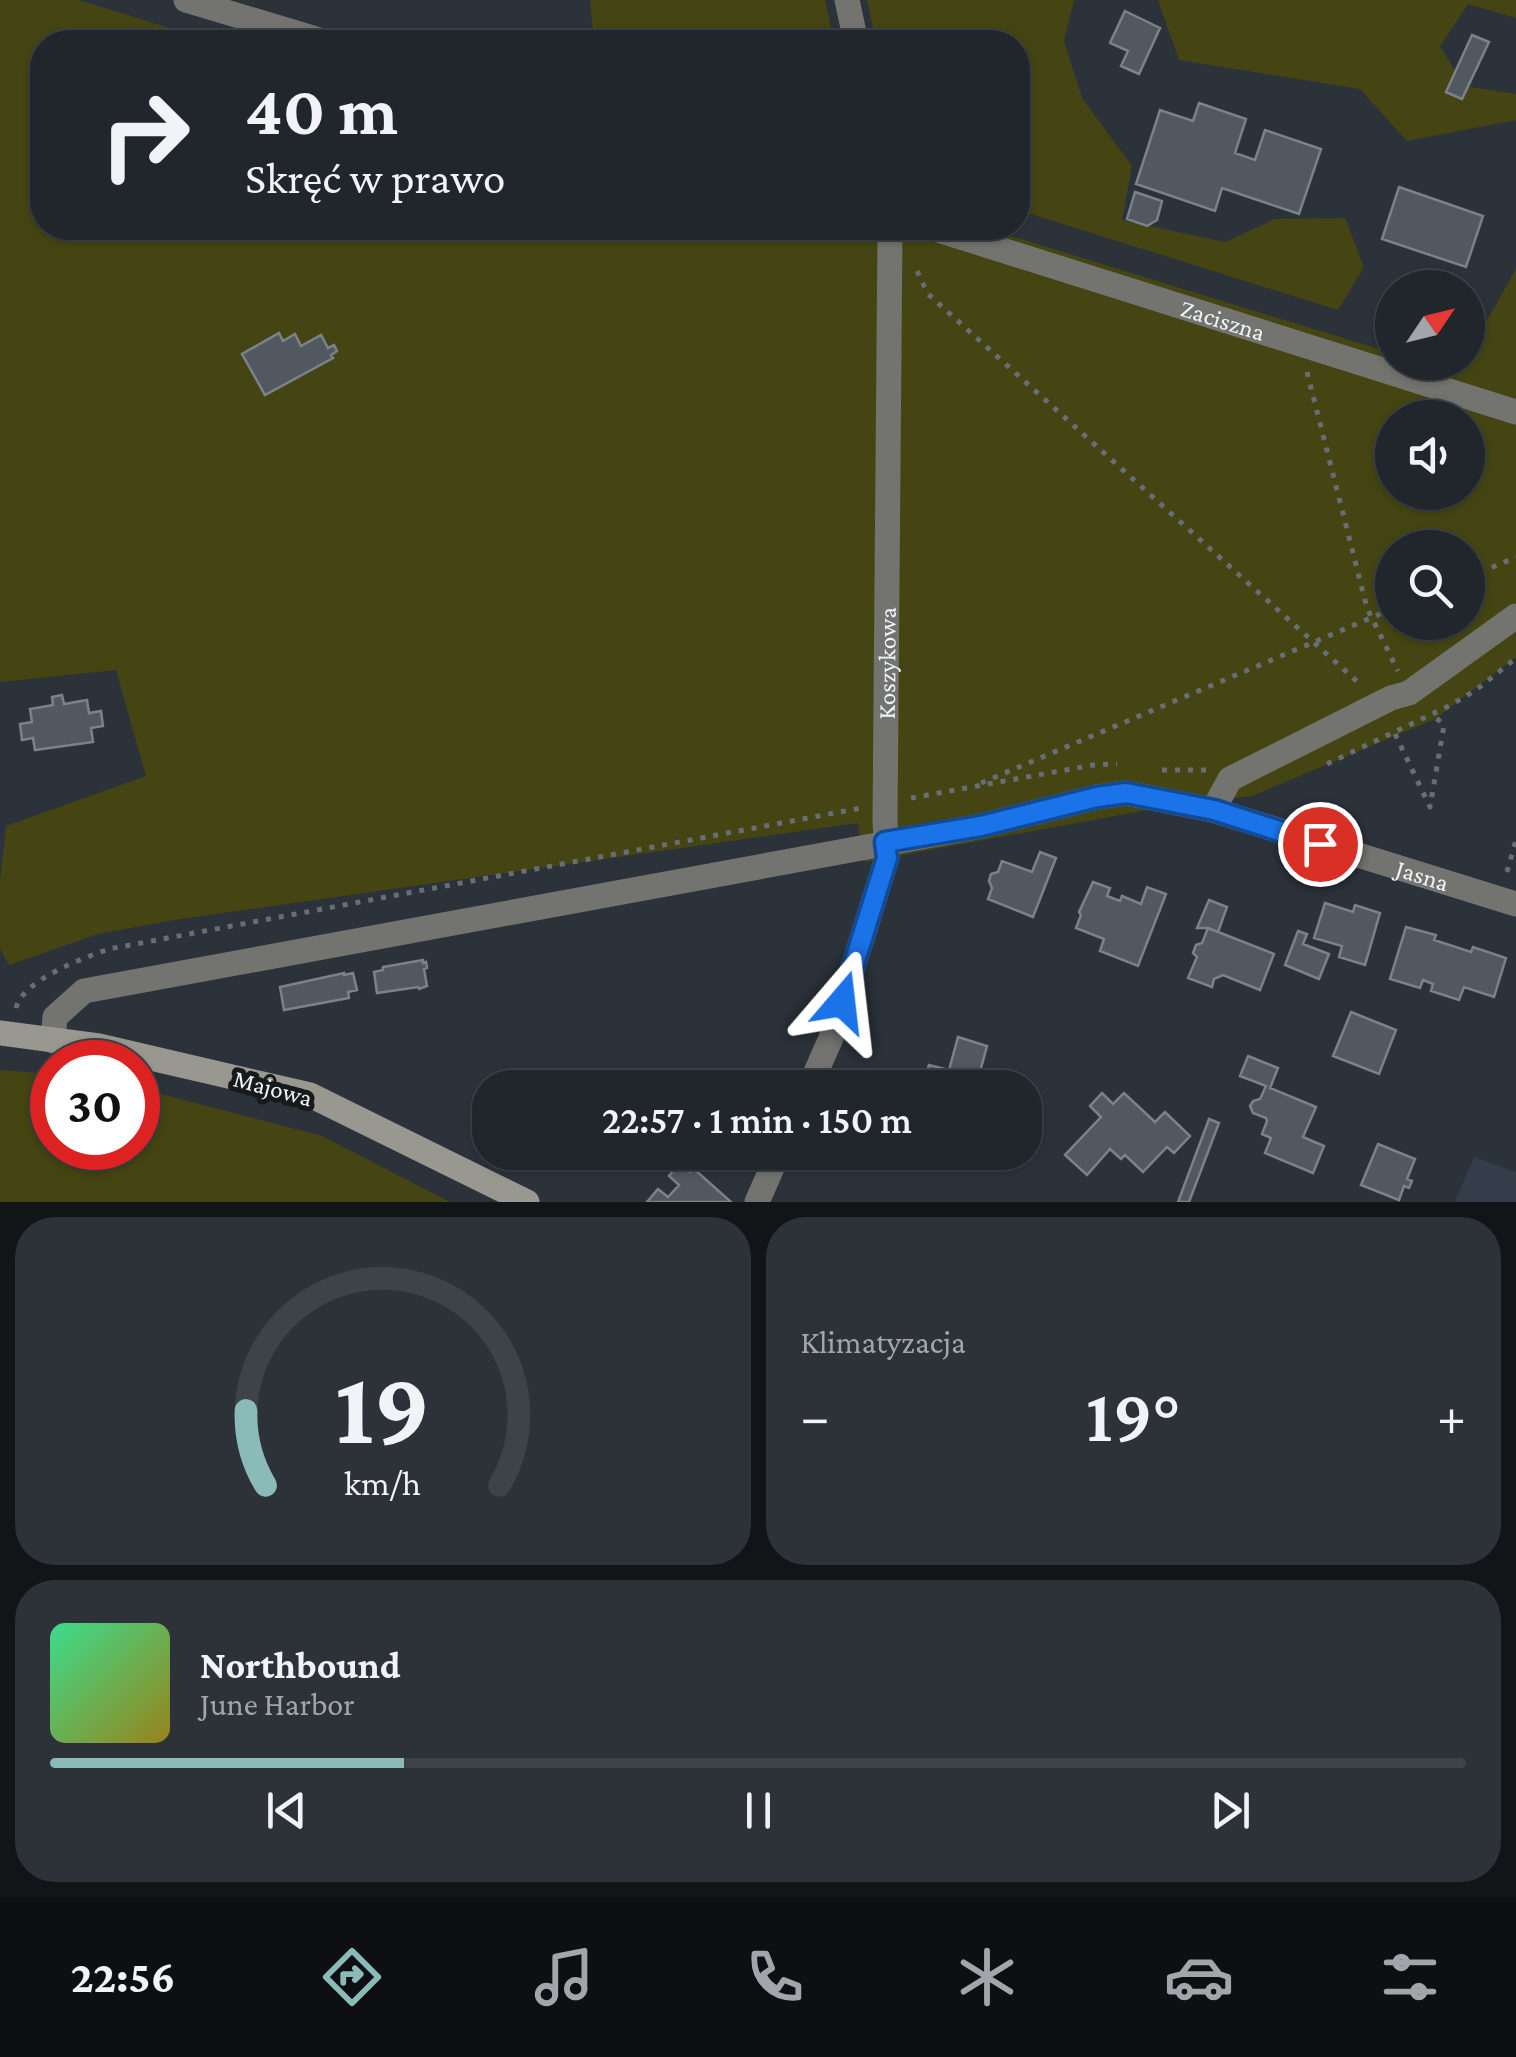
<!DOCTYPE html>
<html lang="pl">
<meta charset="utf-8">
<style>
body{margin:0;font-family:"Crimson Pro",serif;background:#2d3238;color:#f1f3f6;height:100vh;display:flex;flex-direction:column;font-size:38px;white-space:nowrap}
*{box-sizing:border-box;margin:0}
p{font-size:32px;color:#a2a5a9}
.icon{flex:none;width:55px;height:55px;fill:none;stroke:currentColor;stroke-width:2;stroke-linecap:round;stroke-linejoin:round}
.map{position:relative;height:1202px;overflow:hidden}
.drawer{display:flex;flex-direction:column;gap:15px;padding:15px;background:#121518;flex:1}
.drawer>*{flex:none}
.guide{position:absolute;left:30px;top:30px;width:1000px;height:210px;border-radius:40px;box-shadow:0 2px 8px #0004,0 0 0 2px #3e4348;background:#21262c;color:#f1f3f6;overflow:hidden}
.needle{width:65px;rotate:55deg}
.controls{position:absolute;left:1375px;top:270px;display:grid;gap:20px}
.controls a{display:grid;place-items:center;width:110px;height:110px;border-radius:50%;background:#21262c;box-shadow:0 2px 8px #0004,0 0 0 2px #3e4348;font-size:50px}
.speed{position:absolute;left:30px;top:1040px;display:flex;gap:20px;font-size:50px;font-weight:700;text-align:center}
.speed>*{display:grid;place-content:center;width:130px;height:130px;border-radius:50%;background:#21262c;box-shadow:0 2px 8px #0004,0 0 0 2px #3e4348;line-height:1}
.speed .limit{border:15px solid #d22;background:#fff;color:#111}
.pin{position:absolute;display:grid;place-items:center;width:85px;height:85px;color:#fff;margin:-42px;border:5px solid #fff;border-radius:50%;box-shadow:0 2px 10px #0007}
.me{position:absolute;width:110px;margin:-55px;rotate:17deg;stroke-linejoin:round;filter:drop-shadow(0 0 8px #0008)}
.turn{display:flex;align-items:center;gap:35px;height:210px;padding:0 50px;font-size:45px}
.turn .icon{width:130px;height:130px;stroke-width:2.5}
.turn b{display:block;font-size:70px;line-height:85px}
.big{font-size:75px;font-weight:600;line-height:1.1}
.drawer .widget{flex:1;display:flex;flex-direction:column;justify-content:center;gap:15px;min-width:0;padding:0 35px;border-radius:40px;background:#2d3238}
.drawer .dial{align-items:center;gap:0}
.dial svg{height:260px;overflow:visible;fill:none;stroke:#3e4348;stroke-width:7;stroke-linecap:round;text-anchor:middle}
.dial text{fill:#f1f3f6;stroke:none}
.song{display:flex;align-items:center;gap:30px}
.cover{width:120px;height:120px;border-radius:15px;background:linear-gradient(135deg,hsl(150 70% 55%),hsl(50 70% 35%))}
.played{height:10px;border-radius:5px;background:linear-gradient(90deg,#8bbbb9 25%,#3e4348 25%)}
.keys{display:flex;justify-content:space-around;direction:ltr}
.heat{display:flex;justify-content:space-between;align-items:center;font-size:55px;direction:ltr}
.drawer .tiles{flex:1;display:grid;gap:15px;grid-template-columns:1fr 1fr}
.widget:last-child{grid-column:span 2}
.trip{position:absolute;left:472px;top:1070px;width:570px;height:100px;border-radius:40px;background:#21262c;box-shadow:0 2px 8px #0004,0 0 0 2px #3e4348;font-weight:600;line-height:100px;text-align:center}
.menu{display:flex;height:160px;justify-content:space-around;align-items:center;background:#0d0f12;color:#a2a5a9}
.menu .icon{width:70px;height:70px}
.menu .on{color:#8bbbb9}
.menu b{font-size:45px;color:#f1f3f6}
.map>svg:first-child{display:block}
.built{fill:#333e4a}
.green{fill:#444512;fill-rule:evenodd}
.building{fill:#515860;stroke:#7a828b;stroke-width:2.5}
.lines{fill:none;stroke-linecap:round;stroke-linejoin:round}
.path{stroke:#686e75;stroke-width:5;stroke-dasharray:5 8;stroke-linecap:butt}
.street{stroke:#73746f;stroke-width:25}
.secondary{stroke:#989891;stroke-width:25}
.route-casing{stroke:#114b97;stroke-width:25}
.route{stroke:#1a73e8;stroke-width:18}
.labels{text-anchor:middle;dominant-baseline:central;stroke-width:10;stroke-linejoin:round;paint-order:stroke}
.street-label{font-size:25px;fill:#f0f4f9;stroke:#171a1d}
</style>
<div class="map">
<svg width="1516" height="1202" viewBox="0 0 1516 1202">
<rect width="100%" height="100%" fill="#2c323a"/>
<!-- built -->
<path class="built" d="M1474 1157 1516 1172V1202H1455Z"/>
<!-- green -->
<path class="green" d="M0 0H79L215 42H42V228H985L1392 353V362L1424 363 1457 372 1463 363 1468 362V354L1516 269V657L1435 719 1252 796 1185 803 865 862 858 823 174 920 98 934 9 965 0 949V882L6 826 146 776 116 670 0 682ZM1392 418H1468V492H1392ZM1392 548H1468V622H1392Z
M590 0H825L834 42H594Z
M867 0H1074L1064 41 1082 98 1132 166 1122 220 1225 242 1275 219 1345 218 1364 267 1338 310 1018 210V42H876Z
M1158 0H1516V18L1468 4 1440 46 1464 86 1516 94V120L1407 141 1360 89 1179 60Z
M0 1070 52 1074V1148H138V1088L322 1136 450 1202H0Z"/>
<!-- building -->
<path class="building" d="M1125 11 1160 28 1139 74 1121 66 1128 51 1110 43Z
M1472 35 1489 42 1462 99 1446 92Z
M1199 103 1246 119 1235 153 1255 160 1265 130 1321 149 1299 214 1222 188 1215 211 1136 184 1160 110 1193 121Z
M1399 187 1483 216 1466 267 1382 239Z
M1135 192 1162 201 1157 220 1147 226 1127 219Z
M279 333 283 341 295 334 301 346 321 335 328 348 334 345 337 351 331 355 333 358 265 395 242 354Z
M62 695 64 704 87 700 89 713 101 711 103 726 91 728 93 742 35 750 33 738 22 740 20 724 32 722 30 709 53 705 52 697Z
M1040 852 1056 858 1033 917 988 899 992 888 989 881 991 874 998 872 1002 861 1032 872Z
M1093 882 1110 888 1107 896 1120 901 1122 896 1141 904 1147 887 1166 894 1138 966 1100 951 1104 939 1076 928 1081 915 1079 912Z
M1209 900 1227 907 1218 932 1208 928H1197Z
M1325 903 1353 912 1355 905 1380 913 1365 965 1339 957 1342 946 1314 938Z
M1406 927 1436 935 1434 940 1471 952 1473 947 1506 958 1494 997 1464 987 1459 1000 1431 991 1433 984 1423 980 1420 988 1390 979Z
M1208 928 1274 954 1260 990 1223 975 1214 979 1212 987 1188 978 1197 957 1193 953 1196 945 1202 943Z
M1298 931 1307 934 1303 944 1329 954 1319 979 1285 965Z
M423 960V963L426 962 427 968 424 969 427 986 419 989 418 987 377 993 374 972 383 970V967Z
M344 973V975L353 973 357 990 348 992 349 998 284 1010 280 987Z
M1351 1012 1396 1030 1379 1074 1333 1056Z
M958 1037 987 1046 978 1079 986 1081 984 1088H918L920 1078 926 1075 929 1065 949 1070Z
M1248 1056 1278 1068 1270 1088 1316 1107 1303 1137 1324 1146 1313 1173 1265 1153 1271 1138 1262 1134 1267 1121 1266 1118 1253 1113 1250 1106 1253 1101 1260 1099 1266 1086 1240 1076Z
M1102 1093 1113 1104 1124 1093 1155 1122 1165 1112 1190 1136 1174 1153 1167 1147 1143 1172 1125 1155 1121 1159 1110 1149 1087 1175 1065 1155 1101 1117 1090 1106Z
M1209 1119 1219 1123 1189 1202H1178Z
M1378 1144 1415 1159 1407 1179 1412 1181 1409 1188 1404 1186 1399 1200 1361 1185Z
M680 1163 690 1172 693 1168 731 1202H647L658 1189 668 1197 679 1185 669 1176Z"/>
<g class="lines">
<!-- path -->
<path class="path" d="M917 271 928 294 1361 685
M1307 372 1367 608 1398 671
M1468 578 1516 557
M1395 734 1430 807 1444 725 1432 714
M1327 764 1449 706 1476 690 1516 658
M1162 770H1206
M981 783 1392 609
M911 798 1093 765 1117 764
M1507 872 1516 840
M16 1008C23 980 83 958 109 949L861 808"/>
<!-- street -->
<g class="street">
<path d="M186 0 326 42"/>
<path d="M847 0 856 42"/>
<path id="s1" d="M932 228 1516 412"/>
<path d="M1213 810 1230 779 1391 698 1409 693 1516 616"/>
<path id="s2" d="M53 1041 55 1017 84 991 981 826 1097 797 1126 793 1213 810 1516 904"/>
<path id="s3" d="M809 1088 831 1038 887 858 885 821 890 228"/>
<path d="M757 1202 779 1152"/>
</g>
<!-- secondary -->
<path class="secondary" d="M0 1033 99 1046 310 1095 527 1202"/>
</g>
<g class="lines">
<!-- route casing -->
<g class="route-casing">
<path id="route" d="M842 1002 887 858 885 842 981 826 1097 797 1126 793 1214 810 1320 844"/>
</g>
<!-- route -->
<use href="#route" class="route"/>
</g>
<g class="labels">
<!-- street labels -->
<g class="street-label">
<text stroke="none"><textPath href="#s1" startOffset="305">Zaciszna</textPath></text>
<text stroke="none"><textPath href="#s3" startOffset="438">Koszykowa</textPath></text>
<text stroke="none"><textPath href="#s2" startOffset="1432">Jasna</textPath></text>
<text transform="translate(273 1088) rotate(15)">Majowa</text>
</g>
</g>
</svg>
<div class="controls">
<a><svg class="needle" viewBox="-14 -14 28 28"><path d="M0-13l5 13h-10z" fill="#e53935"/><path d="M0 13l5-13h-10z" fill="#a2a5a9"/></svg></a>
<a><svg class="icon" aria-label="sound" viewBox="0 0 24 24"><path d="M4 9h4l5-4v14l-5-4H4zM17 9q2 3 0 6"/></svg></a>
<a><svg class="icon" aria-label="search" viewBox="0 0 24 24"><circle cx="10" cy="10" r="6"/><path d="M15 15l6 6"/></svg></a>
</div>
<div class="speed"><div class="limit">30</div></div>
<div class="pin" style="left:1320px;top:844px;background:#d93025"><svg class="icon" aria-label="arrive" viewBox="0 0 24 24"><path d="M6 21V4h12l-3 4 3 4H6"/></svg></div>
<svg class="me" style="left:842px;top:1002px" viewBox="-20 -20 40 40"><path d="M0-17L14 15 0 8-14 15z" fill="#1a73e8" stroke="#fff" stroke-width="4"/></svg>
<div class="trip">22:57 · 1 min · 150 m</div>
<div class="guide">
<div class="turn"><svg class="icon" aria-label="right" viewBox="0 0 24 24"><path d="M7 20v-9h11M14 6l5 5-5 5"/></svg><div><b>40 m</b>Skręć w prawo</div></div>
</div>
</div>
<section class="drawer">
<div class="tiles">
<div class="widget dial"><svg viewBox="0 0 100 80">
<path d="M14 69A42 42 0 1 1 86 69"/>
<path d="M14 69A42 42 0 0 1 8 46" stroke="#8bbbb9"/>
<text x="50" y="56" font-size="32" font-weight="700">19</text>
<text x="50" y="72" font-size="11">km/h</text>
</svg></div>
<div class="widget"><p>Klimatyzacja</p>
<div class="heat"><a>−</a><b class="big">19°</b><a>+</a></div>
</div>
<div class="widget">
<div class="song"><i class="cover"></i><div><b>Northbound</b><p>June Harbor</p></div></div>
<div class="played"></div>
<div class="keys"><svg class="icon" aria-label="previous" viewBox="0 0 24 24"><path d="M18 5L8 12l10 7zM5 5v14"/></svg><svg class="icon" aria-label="pause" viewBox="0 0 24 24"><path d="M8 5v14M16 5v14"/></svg><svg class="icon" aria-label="next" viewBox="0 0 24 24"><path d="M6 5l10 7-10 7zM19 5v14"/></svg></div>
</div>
</div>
</section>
<nav class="menu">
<b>22:56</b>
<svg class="icon on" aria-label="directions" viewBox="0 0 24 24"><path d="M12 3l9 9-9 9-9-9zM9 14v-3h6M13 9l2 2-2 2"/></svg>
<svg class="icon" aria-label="music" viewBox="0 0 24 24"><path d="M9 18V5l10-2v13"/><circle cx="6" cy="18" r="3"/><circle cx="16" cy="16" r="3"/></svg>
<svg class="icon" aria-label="phone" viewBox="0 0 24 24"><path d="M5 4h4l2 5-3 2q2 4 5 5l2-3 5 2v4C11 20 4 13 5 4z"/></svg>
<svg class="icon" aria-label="climate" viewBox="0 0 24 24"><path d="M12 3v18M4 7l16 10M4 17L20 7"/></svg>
<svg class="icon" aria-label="car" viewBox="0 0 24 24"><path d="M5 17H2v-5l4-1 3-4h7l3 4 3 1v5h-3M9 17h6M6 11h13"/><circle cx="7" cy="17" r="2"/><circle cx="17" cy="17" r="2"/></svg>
<svg class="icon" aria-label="filters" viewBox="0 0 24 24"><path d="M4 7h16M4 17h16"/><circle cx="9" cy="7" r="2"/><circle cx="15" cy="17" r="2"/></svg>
</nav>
